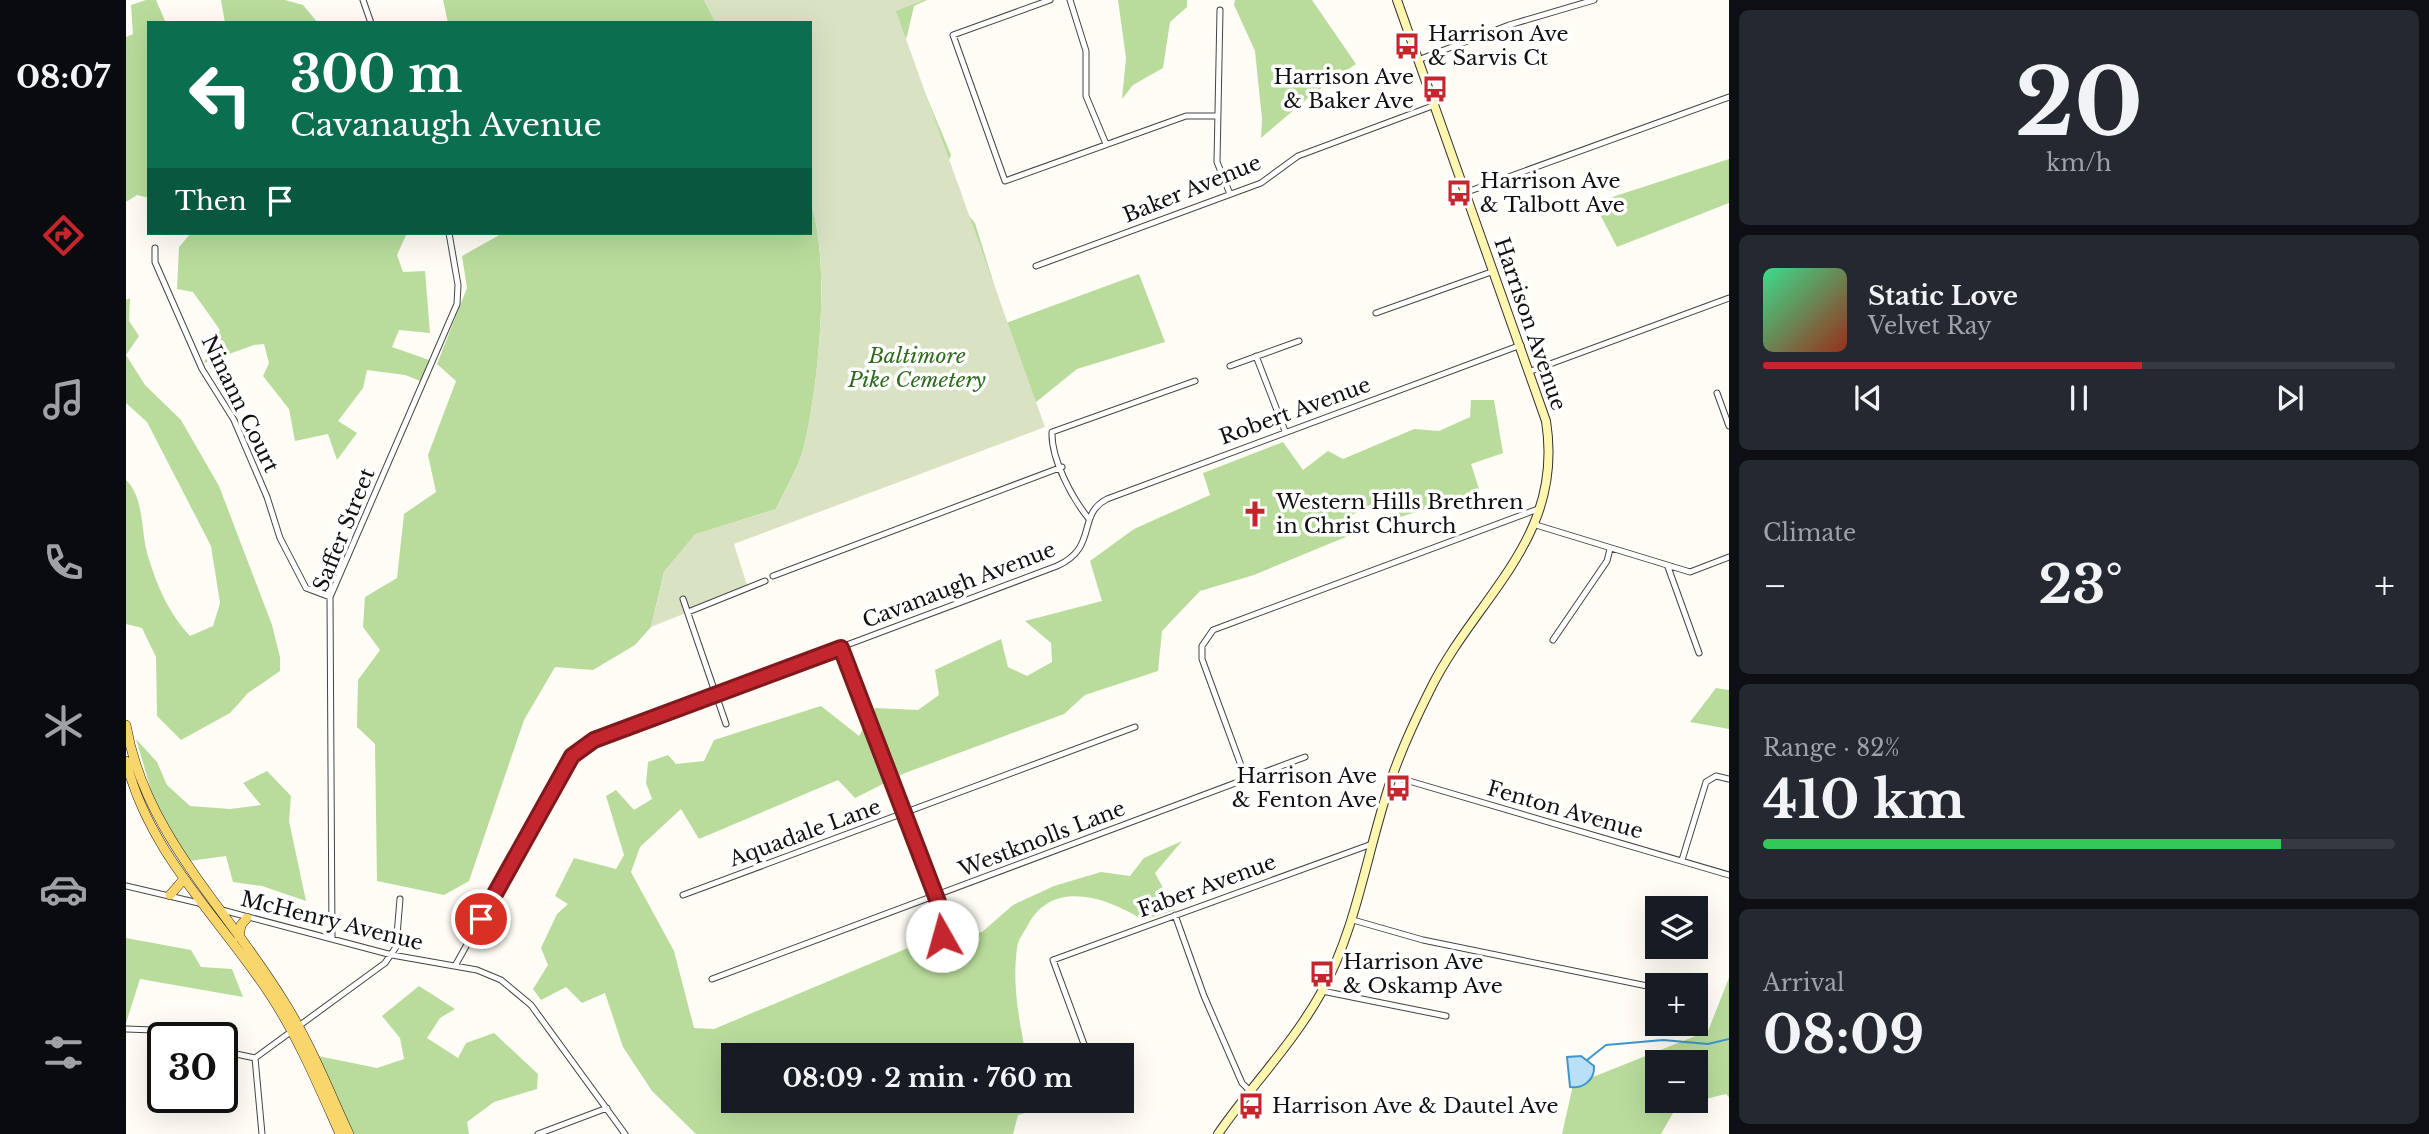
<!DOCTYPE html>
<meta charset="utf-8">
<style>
body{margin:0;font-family:"Libre Baskerville",serif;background:#242831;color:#f1f3f6;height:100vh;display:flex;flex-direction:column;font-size:26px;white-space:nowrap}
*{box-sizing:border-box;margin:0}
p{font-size:23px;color:#9ea1a6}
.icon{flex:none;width:38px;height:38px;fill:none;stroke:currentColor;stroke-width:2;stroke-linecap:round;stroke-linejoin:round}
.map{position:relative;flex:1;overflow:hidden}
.panel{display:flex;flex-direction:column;gap:10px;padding:10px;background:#0d0f14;width:700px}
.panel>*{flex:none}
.hud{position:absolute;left:21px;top:21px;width:665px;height:214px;border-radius:0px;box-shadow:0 7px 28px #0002;background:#0b6e4f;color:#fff;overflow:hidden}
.tools{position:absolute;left:1519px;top:896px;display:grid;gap:14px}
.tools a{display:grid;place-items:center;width:63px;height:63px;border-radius:0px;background:#171b24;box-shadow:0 7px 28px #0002;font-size:35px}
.speed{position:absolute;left:21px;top:1022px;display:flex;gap:14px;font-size:35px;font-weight:700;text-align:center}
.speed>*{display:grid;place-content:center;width:91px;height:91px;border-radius:50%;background:#171b24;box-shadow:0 7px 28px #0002;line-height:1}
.speed .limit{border:4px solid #111;border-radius:10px;background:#fff;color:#111}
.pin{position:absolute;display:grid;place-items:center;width:60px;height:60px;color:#fff;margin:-30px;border:4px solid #fff;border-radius:50%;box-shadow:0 2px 7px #0007}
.me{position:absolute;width:77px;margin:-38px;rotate:353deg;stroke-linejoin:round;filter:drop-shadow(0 0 5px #0008)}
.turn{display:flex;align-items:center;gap:24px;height:147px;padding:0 28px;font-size:32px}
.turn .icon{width:91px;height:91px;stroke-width:2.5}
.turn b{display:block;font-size:49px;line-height:60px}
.then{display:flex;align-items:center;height:66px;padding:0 28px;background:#0003;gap:14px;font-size:26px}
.big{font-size:52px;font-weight:700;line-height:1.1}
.panel .widget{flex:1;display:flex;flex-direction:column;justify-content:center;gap:10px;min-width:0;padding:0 24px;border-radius:10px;background:#242831}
.panel .dial{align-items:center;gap:0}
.dial b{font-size:91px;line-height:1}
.song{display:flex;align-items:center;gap:21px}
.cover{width:84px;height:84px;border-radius:10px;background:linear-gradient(135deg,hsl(150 70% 55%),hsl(10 70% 35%))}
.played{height:7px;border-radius:4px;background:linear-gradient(90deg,#c4262e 60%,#363941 60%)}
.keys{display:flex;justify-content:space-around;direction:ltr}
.heat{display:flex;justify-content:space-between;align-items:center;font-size:38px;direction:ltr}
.charge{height:10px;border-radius:5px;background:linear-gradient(90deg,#34c759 82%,#363941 0)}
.trip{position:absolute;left:595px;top:1043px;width:413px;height:70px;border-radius:0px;background:#171b24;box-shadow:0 7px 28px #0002;font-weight:700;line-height:70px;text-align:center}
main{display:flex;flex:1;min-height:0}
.tabs{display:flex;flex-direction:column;width:126px;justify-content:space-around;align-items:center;background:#090b0e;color:#9ea1a6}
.tabs .icon{width:49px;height:49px}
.tabs .selected{color:#c4262e}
.tabs b{font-size:32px;color:#f1f3f6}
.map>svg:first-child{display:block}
.forest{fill:#b9dc9c;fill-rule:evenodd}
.cemetery{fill:#d9e3c4}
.water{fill:#b9e0f7;stroke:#3f96cf;stroke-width:2}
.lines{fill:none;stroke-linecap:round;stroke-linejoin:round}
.stream{stroke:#3f96cf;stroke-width:2}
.street-casing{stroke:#444;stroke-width:7}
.secondary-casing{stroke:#333;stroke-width:10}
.primary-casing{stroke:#222;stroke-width:10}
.street{stroke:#fff;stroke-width:5}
.secondary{stroke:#fff6b0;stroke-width:8}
.primary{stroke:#f9d66b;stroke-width:9}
.route-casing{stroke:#7f191e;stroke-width:18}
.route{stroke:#c4262e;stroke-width:12}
.labels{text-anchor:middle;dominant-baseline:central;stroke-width:7;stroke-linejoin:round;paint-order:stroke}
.poi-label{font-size:21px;fill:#111;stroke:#fff;text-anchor:start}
.street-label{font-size:21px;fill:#111;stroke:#fff}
.park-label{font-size:21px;font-style:italic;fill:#2f6b1f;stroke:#fff}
</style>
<main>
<nav class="tabs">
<b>08:07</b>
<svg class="icon selected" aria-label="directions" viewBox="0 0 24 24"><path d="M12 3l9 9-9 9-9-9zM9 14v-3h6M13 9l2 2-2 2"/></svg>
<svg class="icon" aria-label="music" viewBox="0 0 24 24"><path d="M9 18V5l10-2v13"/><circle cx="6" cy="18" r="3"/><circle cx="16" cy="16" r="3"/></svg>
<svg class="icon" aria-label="phone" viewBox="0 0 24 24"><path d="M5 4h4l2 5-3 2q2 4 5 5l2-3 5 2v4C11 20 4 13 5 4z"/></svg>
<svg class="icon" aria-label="climate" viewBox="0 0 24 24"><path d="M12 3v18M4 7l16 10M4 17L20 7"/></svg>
<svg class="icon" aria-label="car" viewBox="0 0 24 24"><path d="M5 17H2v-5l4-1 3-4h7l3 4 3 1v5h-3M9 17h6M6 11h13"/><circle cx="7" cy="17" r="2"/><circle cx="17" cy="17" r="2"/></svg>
<svg class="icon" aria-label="filters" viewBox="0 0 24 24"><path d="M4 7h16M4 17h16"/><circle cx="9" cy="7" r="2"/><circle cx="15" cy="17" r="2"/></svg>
</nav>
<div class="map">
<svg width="1603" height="1134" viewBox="0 0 1603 1134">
<rect width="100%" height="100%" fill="#fffdf5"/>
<!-- forest -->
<path class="forest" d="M20 0H30L40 23H23V198L11 195 0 202V37L7 34 5 5Z
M95 0H159L177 5 192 23H99Z
M317 0H578L590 23H322Z
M674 0H801L788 6 781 36 767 65 795 83 825 155 814 181 849 223 880 323 1013 274 1039 342 951 369 894 415Z
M992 0H1061V7L1044 22 1037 68 1007 85 996 99 1000 58Z
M1109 0H1186L1230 64 1188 93 1135 138 1136 119 1129 51 1108 5Z
M1603 159V203L1491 247 1468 203Z
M684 201C705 259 693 385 678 446 673 467 659 489 650 509L569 535 538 572 525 627 509 645 467 670 429 667 398 720 343 881 318 895 251 881 249 744 231 727 232 680 254 650 237 627 239 597 271 578 278 514 310 492 302 455 330 381 311 364 341 288 336 256 377 233H684Z
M65 233H281L271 255 277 272 299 271 304 333 273 330 266 347 306 361 297 382 279 375 241 370 237 388 212 421 231 433 211 460 202 434 169 441 163 409 137 376 143 363 138 344 128 345 78 363 94 330 67 292 51 289 53 247Z
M4 298 3 321 13 336 0 355 19 385 55 420 93 486 146 625 154 657V671L122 693 104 713 55 740 31 716 30 657 16 628 0 624V480C18 497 15 530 21 553 30 583 42 613 64 636L87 626 94 603 85 546 21 422 0 403V300Z
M1345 400H1368L1377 453 1345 464 1354 492 1271 518 1264 494 1224 516 1227 534 1128 575 1074 591 1036 631 1032 671 959 695 938 714 779 773 729 798 712 780 573 839 555 809 514 847 505 872 548 951 568 1028 588 1029 808 937 856 932 887 905 928 886 975 872 1004 876 1018 858 1056 841 1029 873 1049 910 1017 920C983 899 929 878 903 923 899 931 892 939 891 948 886 985 893 1019 900 1055H607V1101H912L915 1109 892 1115 887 1134H570L526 1091 497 1047 479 993 456 1003 440 987 415 1000 407 989 422 965 415 948 431 914 442 904 429 896 448 858 490 869 498 855 480 796 490 790 508 810 526 799 520 783 522 762 542 755 550 764 578 761 588 740 695 706 733 736 749 708 792 710 813 695 809 670 875 639 882 667 901 676 926 662 925 643 899 621 976 601 964 561 1008 529 1084 495 1077 473 1157 442 1177 470 1202 451 1217 459 1288 429 1313 431 1344 417Z
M1590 688 1603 690V729L1564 722Z
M10 739 31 762 41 785 64 806 104 809 135 805 117 783 141 771 165 796 163 821 180 901 136 886 107 882 100 856 63 861 32 814Z
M0 938 65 950 75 967 106 969 117 997 14 979 0 1023Z
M1603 978V1097L1600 1094 1551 1106 1535 1134H1436L1447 1085 1582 1031ZM1531 1062H1570V1101H1531Z
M293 986 329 1009 314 1018 301 1038 332 1058 340 1043 368 1033 412 1074 411 1089 368 1102 341 1122 343 1134H228L192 1056 251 1068 278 1059 274 1038 256 1016Z"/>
<!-- cemetery -->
<path class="cemetery" d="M578 0H798L770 11 919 427 608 544 622 588 525 627 538 572 569 534 650 509C659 489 673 467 678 446 693 384 705 260 684 201V23H590Z"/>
<!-- water -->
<path class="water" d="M1455 1056 1468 1066C1469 1080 1457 1089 1444 1087L1441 1057Z"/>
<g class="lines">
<!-- stream -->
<path class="stream" d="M1461 1060 1480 1045 1537 1040 1582 1044 1603 1039"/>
<!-- street casing -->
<g class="street-casing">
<path id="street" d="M237 0 245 23
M924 0 827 35 879 181 1060 116H1091
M944 0 960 51V96L980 144
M1094 10 1091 162 1104 194
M1292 60 1383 25 1468 0
M1341 192 1603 97
M29 248V262L76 369 108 420 141 497 154 538 180 588 204 597
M910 266 1135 183 1172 156 1309 105
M1250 313 1368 271
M1130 356 1159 431
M1104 366 1173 341
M1405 371 1603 298
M1591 393 1603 426
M963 519C946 498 925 459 926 432L1069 381
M1410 525 1564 572 1603 557
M1542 567 1573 653
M647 576 936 467
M557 599 600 724
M562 612 639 581
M1427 640 1481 561 1484 549
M714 648 817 915 818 929 813 943
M1266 776 1603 875
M1120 779 1076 659V646L1087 630 1412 509
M1556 860 1580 782 1590 776 1603 779
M0 886 77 904
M557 895 1009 727
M96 910 266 955 351 970 375 980 405 1005 499 1134
M1049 915 1078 996 1116 1083 1126 1093
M1227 920 1297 940 1531 988
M206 939 204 597 331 304 332 285 323 233
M329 966 446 756 468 740 931 566C973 547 950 515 981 499L1395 345
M586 979 1179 757
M1196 991 1320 1016
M0 1029 28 1030 53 1038
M96 1051 129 1058
M962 1055 927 960 1246 844
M129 1058 259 963 270 947 274 899
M129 1058 136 1134
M412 1134 481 1108"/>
</g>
<!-- secondary casing -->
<g class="secondary-casing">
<path id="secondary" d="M1092 1134C1125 1086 1166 1045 1195 993 1232 926 1241 849 1266 777 1276 748 1290 718 1304 690 1350 596 1439 539 1420 421L1271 0"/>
</g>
<!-- primary casing -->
<g class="primary-casing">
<path id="primary" d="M0 725C19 835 101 908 157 1000 184 1042 202 1089 223 1134
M0 761C23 854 94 918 145 996 173 1039 193 1087 214 1134
M44 895 58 879
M113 937 115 925 121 918"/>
</g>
<!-- street -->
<use href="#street" class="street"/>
<!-- secondary -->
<use href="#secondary" class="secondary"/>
<!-- primary -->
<use href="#primary" class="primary"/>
</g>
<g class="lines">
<!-- route casing -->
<g class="route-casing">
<path id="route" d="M355 919 446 756 468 740 715 648 817 915 816 936"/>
</g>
<!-- route -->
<use href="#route" class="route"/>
</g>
<!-- icons -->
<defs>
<g id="bus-bare" transform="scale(2.1)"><path d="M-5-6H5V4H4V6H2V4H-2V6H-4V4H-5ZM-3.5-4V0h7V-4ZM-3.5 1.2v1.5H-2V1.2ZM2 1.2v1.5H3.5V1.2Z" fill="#c4262e" stroke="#fff" stroke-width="2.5" paint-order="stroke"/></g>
<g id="church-bare" transform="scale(2.1)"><path d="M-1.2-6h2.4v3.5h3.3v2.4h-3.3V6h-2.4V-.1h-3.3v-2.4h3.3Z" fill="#c4262e" stroke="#fff" stroke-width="2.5" paint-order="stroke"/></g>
</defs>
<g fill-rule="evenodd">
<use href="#bus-bare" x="1281" y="46"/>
<use href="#bus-bare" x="1309" y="89"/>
<use href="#bus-bare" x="1333" y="193"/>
<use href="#church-bare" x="1129" y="514"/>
<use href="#bus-bare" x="1272" y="788"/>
<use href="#bus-bare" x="1196" y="974"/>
<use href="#bus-bare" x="1125" y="1106"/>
</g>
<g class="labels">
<!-- poi labels -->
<g class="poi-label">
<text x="1302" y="34">Harrison Ave<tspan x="1302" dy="24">&amp; Sarvis Ct</tspan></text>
<text x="1288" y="77" text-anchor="end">Harrison Ave<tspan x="1288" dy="24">&amp; Baker Ave</tspan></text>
<text x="1354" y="181">Harrison Ave<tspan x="1354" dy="24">&amp; Talbott Ave</tspan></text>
<text x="1150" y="502">Western Hills Brethren<tspan x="1150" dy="24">in Christ Church</tspan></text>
<text x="1251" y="776" text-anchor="end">Harrison Ave<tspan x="1251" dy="24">&amp; Fenton Ave</tspan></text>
<text x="1217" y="962">Harrison Ave<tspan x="1217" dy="24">&amp; Oskamp Ave</tspan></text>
<text x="1146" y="1106">Harrison Ave &amp; Dautel Ave</text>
</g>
<!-- street labels -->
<g class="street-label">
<text transform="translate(1066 189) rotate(-22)">Baker Avenue</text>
<text transform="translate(1404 324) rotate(71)">Harrison Avenue</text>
<text transform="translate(114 404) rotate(64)">Ninann Court</text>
<text transform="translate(1169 411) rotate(-20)">Robert Avenue</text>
<text transform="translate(218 530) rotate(-68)">Saffer Street</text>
<text transform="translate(833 585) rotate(-21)">Cavanaugh Avenue</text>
<text transform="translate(1439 810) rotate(16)">Fenton Avenue</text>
<text transform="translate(679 833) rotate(-20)">Aquadale Lane</text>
<text transform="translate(916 839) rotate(-21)">Westknolls Lane</text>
<text transform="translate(1081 886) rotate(-20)">Faber Avenue</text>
<text transform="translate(206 921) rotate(14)">McHenry Avenue</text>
</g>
<!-- park labels -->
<g class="park-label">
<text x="791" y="356">Baltimore<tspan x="791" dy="24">Pike Cemetery</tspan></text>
</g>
</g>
</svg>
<div class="tools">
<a><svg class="icon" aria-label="layers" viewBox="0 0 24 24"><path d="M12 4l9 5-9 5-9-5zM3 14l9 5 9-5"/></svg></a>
<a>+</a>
<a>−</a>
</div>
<div class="speed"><div class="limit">30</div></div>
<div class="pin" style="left:355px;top:919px;background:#d93025"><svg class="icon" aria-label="arrive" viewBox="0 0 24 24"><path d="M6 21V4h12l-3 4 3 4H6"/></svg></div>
<svg class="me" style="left:816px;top:936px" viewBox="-20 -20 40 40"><circle r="19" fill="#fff"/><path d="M0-13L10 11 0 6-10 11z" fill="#c4262e"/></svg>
<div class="trip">08:09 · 2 min · 760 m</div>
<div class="hud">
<div class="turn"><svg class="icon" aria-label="left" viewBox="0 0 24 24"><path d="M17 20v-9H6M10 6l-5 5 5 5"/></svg><div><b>300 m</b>Cavanaugh Avenue</div></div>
<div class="then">Then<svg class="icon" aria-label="arrive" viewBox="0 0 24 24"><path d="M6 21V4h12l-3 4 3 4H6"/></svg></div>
</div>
</div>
<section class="panel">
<div class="widget dial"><b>20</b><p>km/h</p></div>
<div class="widget">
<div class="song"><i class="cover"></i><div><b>Static Love</b><p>Velvet Ray</p></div></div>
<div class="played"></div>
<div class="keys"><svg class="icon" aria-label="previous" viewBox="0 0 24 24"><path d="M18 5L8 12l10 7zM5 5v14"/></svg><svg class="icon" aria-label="pause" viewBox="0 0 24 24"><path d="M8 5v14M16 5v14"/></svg><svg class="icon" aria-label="next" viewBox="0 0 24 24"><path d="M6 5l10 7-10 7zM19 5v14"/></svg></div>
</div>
<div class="widget"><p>Climate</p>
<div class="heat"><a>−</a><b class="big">23°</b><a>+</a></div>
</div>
<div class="widget"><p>Range · 82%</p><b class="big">410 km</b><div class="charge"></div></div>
<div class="widget"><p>Arrival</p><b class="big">08:09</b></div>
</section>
</main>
